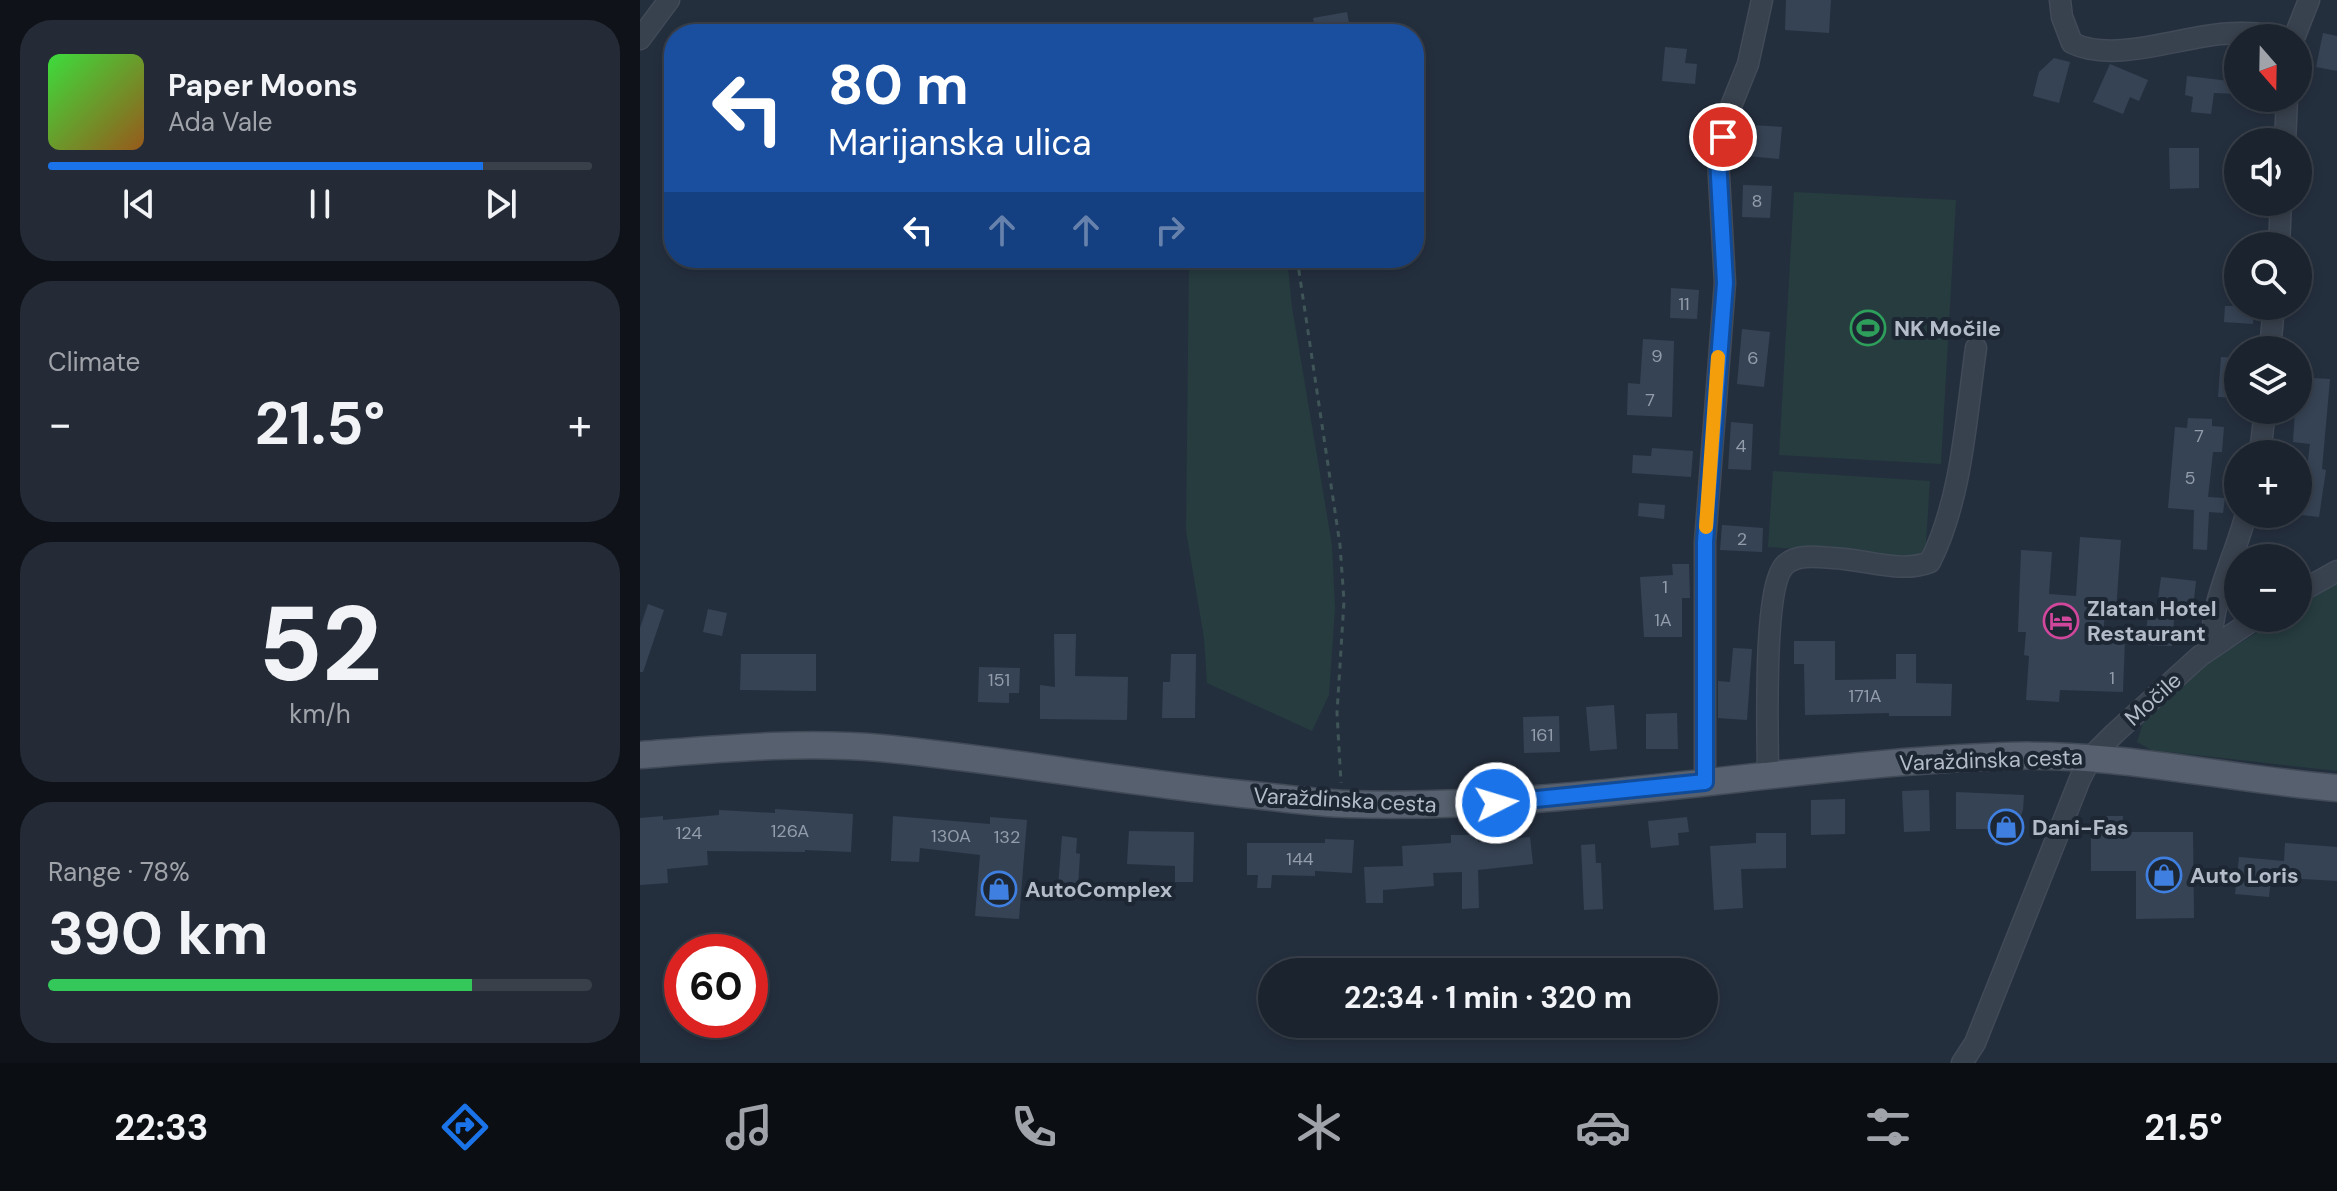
<!DOCTYPE html>
<meta charset="utf-8">
<style>
body{margin:0;font-family:"DM Sans",sans-serif;background:#242b36;color:#f1f3f6;height:100vh;display:flex;flex-direction:column;font-size:30px;white-space:nowrap}
*{box-sizing:border-box;margin:0}
p{font-size:26px;color:#a0a4aa}
.icon{flex:none;width:44px;height:44px;fill:none;stroke:currentColor;stroke-width:2;stroke-linecap:round;stroke-linejoin:round}
.map{position:relative;flex:1;overflow:hidden}
.drawer{display:flex;flex-direction:column;gap:20px;padding:20px;background:#0f1319;width:640px}
.drawer>*{flex:none}
.hud{position:absolute;left:24px;top:24px;width:760px;height:244px;border-radius:32px;box-shadow:0 4px 12px #0003,0 0 0 2px #39404a;background:#1a4fa0;color:#fff;overflow:hidden}
.needle{width:52px;rotate:160deg}
.controls{position:absolute;left:1584px;top:24px;display:grid;gap:16px}
.controls a{display:grid;place-items:center;width:88px;height:88px;border-radius:50%;background:#1b232e;box-shadow:0 4px 12px #0003,0 0 0 2px #39404a;font-size:40px}
.speed{position:absolute;left:24px;top:934px;display:flex;gap:16px;font-size:40px;font-weight:700;text-align:center}
.speed>*{display:grid;place-content:center;width:104px;height:104px;border-radius:50%;background:#1b232e;box-shadow:0 4px 12px #0003,0 0 0 2px #39404a;line-height:1}
.speed .limit{border:12px solid #d22;background:#fff;color:#111}
.pin{position:absolute;display:grid;place-items:center;width:68px;height:68px;color:#fff;margin:-34px;border:4px solid #fff;border-radius:50%;box-shadow:0 2px 8px #0007}
.me{position:absolute;width:88px;margin:-44px;rotate:85deg;stroke-linejoin:round;filter:drop-shadow(0 0 6px #0008)}
.turn{display:flex;align-items:center;gap:28px;height:168px;padding:0 32px;font-size:36px}
.turn .icon{width:104px;height:104px;stroke-width:2.5}
.turn b{display:block;font-size:56px;line-height:68px}
.lanes{display:flex;align-items:center;height:76px;padding:0 32px;background:#0003;justify-content:center;gap:40px;direction:ltr}
.lanes .off{opacity:.35}
.big{font-size:60px;font-weight:700;line-height:1.1}
.drawer .card{flex:1;display:flex;flex-direction:column;justify-content:center;gap:12px;min-width:0;padding:0 28px;border-radius:32px;background:#242b36}
.drawer .dial{align-items:center;gap:0}
.dial b{font-size:104px;line-height:1}
.song{display:flex;align-items:center;gap:24px}
.cover{width:96px;height:96px;border-radius:12px;background:linear-gradient(135deg,hsl(120 70% 55%),hsl(30 70% 35%))}
.played{height:8px;border-radius:4px;background:linear-gradient(90deg,#1a73e8 80%,#39404a 80%)}
.keys{display:flex;justify-content:space-around;direction:ltr}
.heat{display:flex;justify-content:space-between;align-items:center;font-size:44px;direction:ltr}
.charge{height:12px;border-radius:6px;background:linear-gradient(90deg,#34c759 78%,#39404a 0)}
.trip{position:absolute;left:618px;top:958px;width:460px;height:80px;border-radius:40px;background:#1b232e;box-shadow:0 4px 12px #0003,0 0 0 2px #39404a;font-weight:700;line-height:80px;text-align:center}
.dock{display:flex;height:128px;justify-content:space-around;align-items:center;background:#0b0e12;color:#a0a4aa}
.dock .icon{width:56px;height:56px}
.dock .current{color:#1a73e8}
.dock b{font-size:36px;color:#f1f3f6}
main{display:flex;flex:1;min-height:0}
.map>svg:first-child{display:block}
.green{fill:#263c3f}
.building{fill:#364354}
.lines{fill:none;stroke-linecap:round;stroke-linejoin:round}
.minor-casing{stroke:#414a57;stroke-width:23}
.major-casing{stroke:#414a57;stroke-width:29}
.path{stroke:#3f5557;stroke-width:3;stroke-dasharray:6 6;stroke-linecap:butt}
.minor{stroke:#38414e;stroke-width:20}
.major{stroke:#56606e;stroke-width:26}
.route-casing{stroke:#114b97;stroke-width:20}
.route{stroke:#1a73e8;stroke-width:14}
.slow{stroke:#f59e0b;stroke-width:14}
.labels{text-anchor:middle;dominant-baseline:central;stroke-width:8;stroke-linejoin:round;paint-order:stroke}
.number-label{font-size:18px;fill:#929caa}
.poi-label{font-size:22px;font-weight:bold;fill:#b4bcc9;stroke:#1d2633;text-anchor:start}
.street-label{font-size:22px;fill:#b4bcc9;stroke:#1d2633}
</style>
<main>
<section class="drawer">
<div class="card">
<div class="song"><i class="cover"></i><div><b>Paper Moons</b><p>Ada Vale</p></div></div>
<div class="played"></div>
<div class="keys"><svg class="icon" aria-label="previous" viewBox="0 0 24 24"><path d="M18 5L8 12l10 7zM5 5v14"/></svg><svg class="icon" aria-label="pause" viewBox="0 0 24 24"><path d="M8 5v14M16 5v14"/></svg><svg class="icon" aria-label="next" viewBox="0 0 24 24"><path d="M6 5l10 7-10 7zM19 5v14"/></svg></div>
</div>
<div class="card"><p>Climate</p>
<div class="heat"><a>−</a><b class="big">21.5°</b><a>+</a></div>
</div>
<div class="card dial"><b>52</b><p>km/h</p></div>
<div class="card"><p>Range · 78%</p><b class="big">390 km</b><div class="charge"></div></div>
</section>
<div class="map">
<svg width="1697" height="1063" viewBox="0 0 1697 1063">
<rect width="100%" height="100%" fill="#242f3e"/>
<!-- green -->
<path class="green" d="M1154 192 1316 200 1301 464 1139 455Z
M549 258H647L652 307 692 545 695 608 689 695 672 731 567 683 564 638 546 531Z
M1133 471 1290 481 1285 558 1128 547Z
M1697 582V771L1511 750 1497 742 1503 723 1570 662 1640 618H1658V607Z"/>
<!-- building -->
<path class="building" d="M1146 0H1191L1189 33 1145 30Z
M707 12 711 34H676L673 18Z
M1683 33 1697 36V71L1676 67Z
M1025 47 1047 49 1045 63 1057 64 1055 84 1022 81Z
M1414 58 1430 62 1419 103 1393 96 1399 72Z
M1470 64 1508 80 1499 101 1490 97 1483 114 1453 102Z
M1547 76 1598 82V94L1574 93 1571 114 1551 112 1553 97 1545 95Z
M1111 125 1142 127 1139 159 1108 156Z
M1529 148H1559V188L1530 189Z
M1103 185 1132 186 1130 218 1102 217Z
M1031 288 1059 290 1057 319 1030 318Z
M1585 306H1614L1613 324 1584 322Z
M1102 329 1130 332 1124 387 1097 384Z
M1003 339 1034 341 1032 417 987 415 988 383 1000 384Z
M1581 357 1598 358V398L1578 397Z
M1672 378 1690 379 1682 469 1686 470 1679 517 1661 515 1670 444 1653 442 1655 410H1658V385L1671 386Z
M1548 418 1572 419V426L1584 427 1582 452H1573L1568 497 1585 498 1583 513 1569 512 1567 550 1553 549 1554 510 1528 508 1535 427 1547 428Z
M1091 422 1113 424 1111 470 1088 469Z
M1012 448 1053 451 1051 477 992 473 993 455 1011 456Z
M999 503 1025 505 1024 519 998 516Z
M1082 525 1123 528 1122 552 1080 550Z
M1440 537 1481 540 1476 611 1465 610 1463 638 1485 639 1483 692 1420 690 1419 702 1386 700 1389 656 1384 655 1386 632H1378L1381 550 1412 552 1409 594 1436 596Z
M1032 564H1049L1050 598H1042V637H1004L1000 577 1033 575Z
M1521 577 1556 581 1553 608 1535 606 1532 646 1505 645 1508 613 1516 614Z
M8 604 24 610 3 672H0V628Z
M68 609 87 613 82 636 63 632Z
M414 634H436L435 676 488 677 487 720 400 719V685L415 687Z
M1154 641H1195V680L1256 679V654H1276V683L1312 684 1311 716H1249V713L1165 715 1164 664H1154Z
M1093 648 1112 649 1107 720 1078 718V681L1090 682Z
M101 654H176V691L100 690Z
M531 654H556L555 718H522L523 682H530Z
M339 667 380 668 379 693H369V703L338 702Z
M974 705 977 749 950 751 946 707Z
M1037 713 1038 749H1006V714Z
M919 716 920 752 884 753 883 717Z
M1289 790 1290 831 1264 832 1262 791Z
M1316 792 1384 795 1383 810 1370 845 1355 844V829H1316Z
M1205 799V834L1171 835V800Z
M135 809 213 814 211 852 165 850V852L67 851 68 865 27 869 28 883 0 885V818L23 816V820L79 815V810L135 813Z
M253 816 350 824V817L387 820 379 919 335 916 340 855 280 848 279 862 251 861Z
M1457 816H1483L1482 832H1553L1554 918 1496 919V871H1451V835H1457Z
M1047 817 1049 832 1038 833 1039 845 1011 848 1008 821Z
M489 831 554 832 553 882H535V866L487 864Z
M1116 833H1146V868L1101 869 1103 908 1074 910 1070 846 1116 843Z
M811 835H837L838 842 890 837 893 864 838 870 839 908 822 909V872L793 873 794 886 743 890V903H726L724 867 763 866 762 846 811 843Z
M422 836 437 838 436 853 440 854 438 888 418 887Z
M685 839 714 840 712 873 675 871V876L632 875 631 888H617L618 875H607V843H685Z
M1645 843 1697 847V881L1631 877 1629 897 1595 894 1599 857 1644 861Z
M955 844 956 863H961L963 909 944 910 941 845Z"/>
<g class="lines">
<!-- minor casing -->
<g class="minor-casing">
<path id="minor" d="M1420 0 1422 17 1432 43C1473 63 1537 38 1581 34 1603 32 1624 33 1644 38
M1654 38 1669 0
M0 39 29 0
M1645 142 1647 98
M1639 246 1641 202
M1630 350 1634 306
M1620 454 1625 410
M1658 593 1697 571
M1572 646C1570 602 1595 557 1606 514
M1128 775C1128 739 1122 584 1146 564 1158 554 1178 557 1193 558 1224 559 1261 574 1290 562 1322 499 1326 417 1336 348
M1065 782V542L1085 283 1078 159 1087 116 1108 64 1122 0
M1322 1063 1335 1043 1440 779 1452 756 1475 733 1560 656 1616 618"/>
</g>
<!-- major casing -->
<g class="major-casing">
<path id="major" d="M0 755C79 749 160 741 240 748 368 760 494 784 622 796 650 799 679 803 707 804 928 811 1145 764 1365 756 1477 752 1586 779 1697 788"/>
</g>
<!-- path -->
<path class="path" d="M657 258 700 545 704 601 697 713 701 783"/>
<!-- minor -->
<use href="#minor" class="minor"/>
<!-- major -->
<use href="#major" class="major"/>
</g>
<g class="lines">
<!-- route casing -->
<g class="route-casing">
<path id="route" d="M856 803 1065 782V542L1085 283 1078 159 1083 137"/>
</g>
<!-- route -->
<use href="#route" class="route"/>
<!-- slow -->
<path class="slow" d="M1066 527 1078 357"/>
</g>
<!-- icons -->
<defs>
<g id="stadium-ring" transform="scale(1.8)"><circle r="9.5" fill="#1d2633" stroke="#2e9e5b" stroke-width="1.5"/><path d="M0-5a6.5 5 0 1 0 0 10a6.5 5 0 1 0 0-10ZM-3.5-1.8h7v3.6h-7Z" fill="#2e9e5b"/></g>
<g id="hotel-ring" transform="scale(1.8)"><circle r="9.5" fill="#1d2633" stroke="#d1479c" stroke-width="1.5"/><path d="M-6-4.5h1.5V1H6V5H4.5V3h-9V5H-6ZM-4 0a1.8 1.8 0 1 1 3.6 0ZM.5 0V-2.5h3Q6-2.5 6 0Z" fill="#d1479c"/></g>
<g id="shop-ring" transform="scale(1.8)"><circle r="9.5" fill="#1d2633" stroke="#3f7fe0" stroke-width="1.5"/><path d="M-5-2.5h2.3a2.7 3.5 0 0 1 5.4 0H5L5.5 6h-11ZM-1.5-2.5h3a1.5 2.3 0 0 0-3 0Z" fill="#3f7fe0"/></g>
</defs>
<g fill-rule="evenodd">
<use href="#stadium-ring" x="1228" y="328"/>
<use href="#hotel-ring" x="1421" y="621"/>
<use href="#shop-ring" x="1366" y="827"/>
<use href="#shop-ring" x="1524" y="875"/>
<use href="#shop-ring" x="359" y="889"/>
</g>
<g class="labels">
<!-- number labels -->
<g class="number-label">
<text x="1117" y="201">8</text>
<text x="1044" y="304">11</text>
<text x="1017" y="356">9</text>
<text x="1113" y="358">6</text>
<text x="1010" y="400">7</text>
<text x="1559" y="436">7</text>
<text x="1101" y="446">4</text>
<text x="1550" y="478">5</text>
<text x="1102" y="539">2</text>
<text x="1025" y="587">1</text>
<text x="1023" y="620">1A</text>
<text x="1472" y="678">1</text>
<text x="359" y="680">151</text>
<text x="1225" y="696">171A</text>
<text x="902" y="735">161</text>
<text x="150" y="831">126A</text>
<text x="49" y="833">124</text>
<text x="311" y="836">130A</text>
<text x="367" y="837">132</text>
<text x="660" y="859">144</text>
</g>
<!-- poi labels -->
<g class="poi-label">
<text x="1254" y="328">NK Močile</text>
<text x="1447" y="608">Zlatan Hotel<tspan x="1447" dy="25">Restaurant</tspan></text>
<text x="1392" y="827">Dani-Fas</text>
<text x="1550" y="875">Auto Loris</text>
<text x="385" y="889">AutoComplex</text>
</g>
<!-- street labels -->
<g class="street-label">
<text transform="translate(1513 699) rotate(-42)">Močile</text>
<text transform="translate(1351 760) rotate(-2)">Varaždinska cesta</text>
<text transform="translate(705 800) rotate(3)">Varaždinska cesta</text>
</g>
</g>
</svg>
<div class="controls">
<a><svg class="needle" viewBox="-14 -14 28 28"><path d="M0-13l5 13h-10z" fill="#e53935"/><path d="M0 13l5-13h-10z" fill="#a0a4aa"/></svg></a>
<a><svg class="icon" aria-label="sound" viewBox="0 0 24 24"><path d="M4 9h4l5-4v14l-5-4H4zM17 9q2 3 0 6"/></svg></a>
<a><svg class="icon" aria-label="search" viewBox="0 0 24 24"><circle cx="10" cy="10" r="6"/><path d="M15 15l6 6"/></svg></a>
<a><svg class="icon" aria-label="layers" viewBox="0 0 24 24"><path d="M12 4l9 5-9 5-9-5zM3 14l9 5 9-5"/></svg></a>
<a>+</a>
<a>−</a>
</div>
<div class="speed"><div class="limit">60</div></div>
<div class="pin" style="left:1083px;top:137px;background:#d93025"><svg class="icon" aria-label="arrive" viewBox="0 0 24 24"><path d="M6 21V4h12l-3 4 3 4H6"/></svg></div>
<svg class="me" style="left:856px;top:803px" viewBox="-20 -20 40 40"><circle r="17" fill="#1a73e8" stroke="#fff" stroke-width="3"/><path d="M0-11L8 9 0 5-8 9z" fill="#fff"/></svg>
<div class="trip">22:34 · 1 min · 320 m</div>
<div class="hud">
<div class="turn"><svg class="icon" aria-label="left" viewBox="0 0 24 24"><path d="M17 20v-9H6M10 6l-5 5 5 5"/></svg><div><b>80 m</b>Marijanska ulica</div></div>
<div class="lanes"><svg class="icon" aria-label="left" viewBox="0 0 24 24"><path d="M17 20v-9H6M10 6l-5 5 5 5"/></svg><svg class="icon off" aria-label="ahead" viewBox="0 0 24 24"><path d="M12 20V5M6 11l6-6 6 6"/></svg><svg class="icon off" aria-label="ahead" viewBox="0 0 24 24"><path d="M12 20V5M6 11l6-6 6 6"/></svg><svg class="icon off" aria-label="right" viewBox="0 0 24 24"><path d="M7 20v-9h11M14 6l5 5-5 5"/></svg></div>
</div>
</div>
</main>
<nav class="dock">
<b>22:33</b>
<svg class="icon current" aria-label="directions" viewBox="0 0 24 24"><path d="M12 3l9 9-9 9-9-9zM9 14v-3h6M13 9l2 2-2 2"/></svg>
<svg class="icon" aria-label="music" viewBox="0 0 24 24"><path d="M9 18V5l10-2v13"/><circle cx="6" cy="18" r="3"/><circle cx="16" cy="16" r="3"/></svg>
<svg class="icon" aria-label="phone" viewBox="0 0 24 24"><path d="M5 4h4l2 5-3 2q2 4 5 5l2-3 5 2v4C11 20 4 13 5 4z"/></svg>
<svg class="icon" aria-label="climate" viewBox="0 0 24 24"><path d="M12 3v18M4 7l16 10M4 17L20 7"/></svg>
<svg class="icon" aria-label="car" viewBox="0 0 24 24"><path d="M5 17H2v-5l4-1 3-4h7l3 4 3 1v5h-3M9 17h6M6 11h13"/><circle cx="7" cy="17" r="2"/><circle cx="17" cy="17" r="2"/></svg>
<svg class="icon" aria-label="filters" viewBox="0 0 24 24"><path d="M4 7h16M4 17h16"/><circle cx="9" cy="7" r="2"/><circle cx="15" cy="17" r="2"/></svg>
<b>21.5°</b>
</nav>
